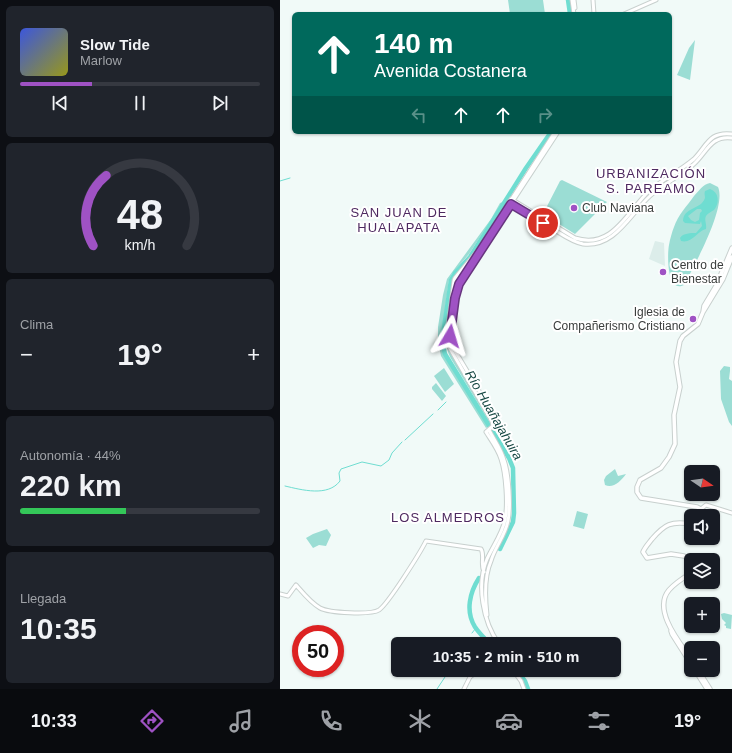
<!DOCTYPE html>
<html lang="es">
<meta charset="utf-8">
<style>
body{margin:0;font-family:Helvetica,sans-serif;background:#20242c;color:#f1f3f6;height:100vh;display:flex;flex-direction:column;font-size:15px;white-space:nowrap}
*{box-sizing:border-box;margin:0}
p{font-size:13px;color:#9ea1a6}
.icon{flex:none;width:22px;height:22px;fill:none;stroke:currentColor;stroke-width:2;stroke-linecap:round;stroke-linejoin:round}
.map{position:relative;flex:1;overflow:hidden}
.panel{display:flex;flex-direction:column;gap:6px;padding:6px;background:#0d0f14;width:280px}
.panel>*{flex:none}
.banner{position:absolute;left:12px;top:12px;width:380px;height:122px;border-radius:6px;box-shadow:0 1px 3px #0004;background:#00695c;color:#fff;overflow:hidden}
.needle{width:26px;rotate:103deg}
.fabs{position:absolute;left:404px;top:465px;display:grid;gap:8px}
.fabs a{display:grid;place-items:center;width:36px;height:36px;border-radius:6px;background:#171b24;box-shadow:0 1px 3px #0004;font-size:20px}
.speed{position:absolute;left:12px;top:625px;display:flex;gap:8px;font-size:20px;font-weight:700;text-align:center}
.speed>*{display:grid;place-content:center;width:52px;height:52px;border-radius:50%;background:#171b24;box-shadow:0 1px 3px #0004;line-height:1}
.speed .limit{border:6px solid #d22;background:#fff;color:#111}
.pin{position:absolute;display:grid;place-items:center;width:34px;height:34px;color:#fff;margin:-17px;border:2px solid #fff;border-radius:50%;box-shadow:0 1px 4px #0007}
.me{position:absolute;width:44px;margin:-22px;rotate:7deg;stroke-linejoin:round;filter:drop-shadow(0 0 3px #0008)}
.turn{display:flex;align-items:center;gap:14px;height:84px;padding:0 16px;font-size:18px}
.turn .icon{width:52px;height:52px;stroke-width:2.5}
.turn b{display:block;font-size:28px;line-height:34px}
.lanes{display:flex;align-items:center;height:38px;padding:0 16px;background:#0003;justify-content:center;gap:20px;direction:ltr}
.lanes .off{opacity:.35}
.big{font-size:30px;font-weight:600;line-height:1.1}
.panel .card{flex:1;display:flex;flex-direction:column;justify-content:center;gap:6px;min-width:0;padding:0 14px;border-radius:6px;background:#20242c}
.panel .dial{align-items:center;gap:0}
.dial svg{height:104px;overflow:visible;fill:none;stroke:#363941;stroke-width:7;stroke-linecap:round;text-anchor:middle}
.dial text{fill:#f1f3f6;stroke:none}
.song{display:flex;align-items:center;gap:12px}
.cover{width:48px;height:48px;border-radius:6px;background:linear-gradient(135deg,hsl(230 70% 55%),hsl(60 70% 35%))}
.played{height:4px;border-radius:2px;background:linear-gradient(90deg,#9f52c4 30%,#363941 30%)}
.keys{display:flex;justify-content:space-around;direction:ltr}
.heat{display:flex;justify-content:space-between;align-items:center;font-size:22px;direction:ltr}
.charge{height:6px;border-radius:3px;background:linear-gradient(90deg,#34c759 44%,#363941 0)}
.trip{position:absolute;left:111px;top:637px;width:230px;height:40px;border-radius:6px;background:#171b24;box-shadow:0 1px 3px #0004;font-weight:600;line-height:40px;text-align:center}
.menu{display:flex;height:64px;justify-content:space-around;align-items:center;background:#090b0e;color:#9ea1a6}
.menu .icon{width:28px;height:28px}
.menu .current{color:#9f52c4}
.menu b{font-size:18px;color:#f1f3f6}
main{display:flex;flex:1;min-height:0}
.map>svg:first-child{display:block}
.built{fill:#dcedea}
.green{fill:#9bddd4}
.water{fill:#6fddd1;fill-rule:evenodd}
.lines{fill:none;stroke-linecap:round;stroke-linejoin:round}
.stream{stroke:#6fddd1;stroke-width:1}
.river{stroke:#6fddd1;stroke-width:4.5}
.secondary-casing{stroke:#c8d0ce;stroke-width:5}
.primary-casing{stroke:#c8d0ce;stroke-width:5.5}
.secondary{stroke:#fff;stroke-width:3}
.primary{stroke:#fff;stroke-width:3.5}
.route-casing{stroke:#67357f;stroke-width:10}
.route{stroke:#9f52c4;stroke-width:7}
.poi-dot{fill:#9f52c4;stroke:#fff;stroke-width:1.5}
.labels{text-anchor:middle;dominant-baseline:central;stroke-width:4;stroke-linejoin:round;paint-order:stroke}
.poi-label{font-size:12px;fill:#3a3d3c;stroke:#fff;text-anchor:start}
.neighbourhood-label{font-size:13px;letter-spacing:1px;fill:#4e2960;stroke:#fff}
.water-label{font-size:13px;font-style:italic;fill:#164843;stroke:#fff}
</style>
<main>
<section class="panel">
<div class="card">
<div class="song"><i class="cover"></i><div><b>Slow Tide</b><p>Marlow</p></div></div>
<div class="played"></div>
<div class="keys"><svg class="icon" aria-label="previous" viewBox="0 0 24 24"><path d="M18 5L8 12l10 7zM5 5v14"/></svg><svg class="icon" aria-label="pause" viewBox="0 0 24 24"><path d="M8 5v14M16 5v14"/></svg><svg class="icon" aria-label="next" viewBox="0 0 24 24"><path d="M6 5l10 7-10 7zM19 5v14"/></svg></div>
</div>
<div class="card dial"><svg viewBox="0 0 100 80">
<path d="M14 69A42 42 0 1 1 86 69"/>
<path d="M14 69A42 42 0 0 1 24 15" stroke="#9f52c4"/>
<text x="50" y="56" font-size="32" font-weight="700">48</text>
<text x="50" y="72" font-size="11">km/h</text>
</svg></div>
<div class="card"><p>Clima</p>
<div class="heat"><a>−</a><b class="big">19°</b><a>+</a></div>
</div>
<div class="card"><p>Autonomía · 44%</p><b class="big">220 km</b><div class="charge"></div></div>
<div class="card"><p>Llegada</p><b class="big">10:35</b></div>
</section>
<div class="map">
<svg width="452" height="689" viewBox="0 0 452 689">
<rect width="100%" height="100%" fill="#f1faf8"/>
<!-- built -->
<path class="built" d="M375 241 384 243 385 266 369 259Z"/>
<!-- green -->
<path class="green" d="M228 0H263L265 14H230Z
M415 40 410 80 397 75 409 48Z
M282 180 327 202 295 234 263 214 280 181Z
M430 183 438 187C447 207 414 266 404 285 387 294 387 255 389 245 390 239 392 232 394 227 398 215 407 206 414 196 419 191 423 184 430 183Z
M223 202 189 254 172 274 169 280 161 339 163 350 208 427 206 428 161 356 158 341V327L163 295 167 279 211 219 220 203Z
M167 325 169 326 168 345 169 350 214 426 213 428 170 357C165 346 166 337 167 325Z
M444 366 450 367V371L449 379 452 381V426L449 422 441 399 440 371Z
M164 368 174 384 165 392 154 376Z
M156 383 166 396 162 401 152 389V387Z
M335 469 338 476 346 474C341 481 333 489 325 485L324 480 326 476Z
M297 511 308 514 304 529 293 526Z
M47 529 51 535 46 546 39 545 33 548 26 538 33 534Z
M444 613 452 615 451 629 446 628V626L444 625 446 623 442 619 441 614Z"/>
<!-- water -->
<path class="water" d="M430 189C439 192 440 203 434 210 431 212 428 213 426 216 424 220 427 224 426 229 417 231 412 244 401 241L400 238C403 233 411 233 416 233L422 226 421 221 420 224 405 223 403 221C403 207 421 210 425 198 425 196 424 193 425 191ZM417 209H421L422 211 420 213 419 220 415 222 411 220 408 216Z"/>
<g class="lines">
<!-- stream -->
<path class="stream" d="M0 181 10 178
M158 410 166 402
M125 440 153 414
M5 486C22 490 48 497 60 481L59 473 61 469 82 462 101 466 109 460 112 453 122 442
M192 633 196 628
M185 644 187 640
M157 689 167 674"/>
<!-- river -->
<path class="river" d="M288 0 290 14
M220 549 233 522 234 513 233 468 229 458 165 354 162 341 171 280 175 273 190 257 246 168 271 132
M199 578C190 592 185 611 195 627 199 633 205 639 210 644
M237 670 245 681 248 689"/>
<!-- secondary casing -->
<g class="secondary-casing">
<path id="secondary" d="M292 0 294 14
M294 0 295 8
M313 0 314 14
M344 14 376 0
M231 199 295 238C332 250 347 212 369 191 383 179 400 171 414 159 427 146 429 131 452 134
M229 202C244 211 259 220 273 229 283 235 292 242 303 244 335 248 350 214 370 196 383 184 401 176 414 164 427 152 431 135 452 138
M174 281a4 4 0 1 1 8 0a4 4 0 1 1-8 0Z
M175 278 200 248 275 132
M174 281 167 336 168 345 212 421 213 426
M182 282 185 274 278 132
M179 285C174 300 168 329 171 344L214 416V424
M213 426 206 432C211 440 218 449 221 459 226 474 228 504 225 520 222 534 213 546 207 559 196 585 203 622 219 644
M421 509 426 505 452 513
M0 594 8 596 16 585C23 593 31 603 40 608 49 613 91 615 99 610 108 604 140 553 146 541L201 549C205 555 200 564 204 572
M207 615C205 598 204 577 211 561 215 547 225 536 228 521 231 507 229 474 224 460 221 449 214 440 209 430
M233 670 241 681 244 689
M184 689 190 677 199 670"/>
</g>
<!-- primary casing -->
<g class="primary-casing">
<path id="primary" d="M423 312 424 306 436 286 452 248
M422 516 421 509 417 507 361 498 357 492V487L360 480 381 468 389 457 395 444 394 415 400 387 396 362 400 341 403 336 418 324 423 312 443 279 452 257
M411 524C391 521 385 524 372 539 369 543 365 547 363 552L367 558 391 554 404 556 414 560
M411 573C403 578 395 583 389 590 372 610 400 643 411 659
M391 631 392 634 411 664
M415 670 427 689
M418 670 430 689"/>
</g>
<!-- secondary -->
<use href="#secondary" class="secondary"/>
<!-- primary -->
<use href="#primary" class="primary"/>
</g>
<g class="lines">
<!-- route casing -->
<g class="route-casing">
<path id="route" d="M170 336 175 298 179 284 231 204 263 223"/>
</g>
<!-- route -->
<use href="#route" class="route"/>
</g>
<!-- markers -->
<g class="poi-dot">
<circle cx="294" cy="208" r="4"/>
<circle cx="383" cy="272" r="4"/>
<circle cx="413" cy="319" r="4"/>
</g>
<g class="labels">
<!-- poi labels -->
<g class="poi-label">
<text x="302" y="208">Club Naviana</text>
<text x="391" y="265">Centro de<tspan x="391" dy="14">Bienestar</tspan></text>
<text x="405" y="312" text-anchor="end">Iglesia de<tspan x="405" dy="14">Compañerismo Cristiano</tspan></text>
</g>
<!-- neighbourhood labels -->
<g class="neighbourhood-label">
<text x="371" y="173">URBANIZACIÓN<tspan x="371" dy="15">S. PAREAMO</tspan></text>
<text x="119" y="212">SAN JUAN DE<tspan x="119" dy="15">HUALAPATA</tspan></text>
<text x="168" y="517">LOS ALMEDROS</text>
</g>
<!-- water labels -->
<g class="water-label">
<text transform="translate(214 415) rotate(60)">Río Huañajahuira</text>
</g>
</g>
</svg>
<div class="fabs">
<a><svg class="needle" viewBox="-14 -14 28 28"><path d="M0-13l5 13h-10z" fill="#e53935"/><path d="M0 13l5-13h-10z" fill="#9ea1a6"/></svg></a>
<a><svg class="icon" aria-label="sound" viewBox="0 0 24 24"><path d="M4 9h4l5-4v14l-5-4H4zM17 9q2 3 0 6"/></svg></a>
<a><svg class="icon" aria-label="layers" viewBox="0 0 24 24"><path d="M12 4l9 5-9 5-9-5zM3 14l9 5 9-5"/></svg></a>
<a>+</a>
<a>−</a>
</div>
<div class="speed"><div class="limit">50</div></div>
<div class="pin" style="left:263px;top:223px;background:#d93025"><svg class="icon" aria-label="arrive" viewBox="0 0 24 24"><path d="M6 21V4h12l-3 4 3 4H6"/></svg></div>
<svg class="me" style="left:170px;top:336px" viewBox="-20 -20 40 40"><path d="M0-17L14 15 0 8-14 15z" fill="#9f52c4" stroke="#fff" stroke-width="4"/></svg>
<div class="trip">10:35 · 2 min · 510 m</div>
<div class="banner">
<div class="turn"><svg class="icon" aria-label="ahead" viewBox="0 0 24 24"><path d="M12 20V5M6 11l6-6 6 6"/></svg><div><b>140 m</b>Avenida Costanera</div></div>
<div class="lanes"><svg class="icon off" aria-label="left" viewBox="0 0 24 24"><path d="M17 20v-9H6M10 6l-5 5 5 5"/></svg><svg class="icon" aria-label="ahead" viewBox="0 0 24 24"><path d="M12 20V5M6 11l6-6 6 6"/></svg><svg class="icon" aria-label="ahead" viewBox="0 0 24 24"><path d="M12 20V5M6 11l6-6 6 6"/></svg><svg class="icon off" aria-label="right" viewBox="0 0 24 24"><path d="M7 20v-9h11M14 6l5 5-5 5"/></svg></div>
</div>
</div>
</main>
<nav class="menu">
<b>10:33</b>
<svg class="icon current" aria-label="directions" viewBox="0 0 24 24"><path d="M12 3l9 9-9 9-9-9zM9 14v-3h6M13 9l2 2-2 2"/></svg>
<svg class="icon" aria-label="music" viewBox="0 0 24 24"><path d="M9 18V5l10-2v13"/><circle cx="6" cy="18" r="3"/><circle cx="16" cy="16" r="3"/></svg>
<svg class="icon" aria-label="phone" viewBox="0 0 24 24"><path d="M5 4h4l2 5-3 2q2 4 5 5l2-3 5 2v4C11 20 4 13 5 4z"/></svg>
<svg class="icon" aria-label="climate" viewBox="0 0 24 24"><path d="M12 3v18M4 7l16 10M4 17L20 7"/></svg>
<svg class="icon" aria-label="car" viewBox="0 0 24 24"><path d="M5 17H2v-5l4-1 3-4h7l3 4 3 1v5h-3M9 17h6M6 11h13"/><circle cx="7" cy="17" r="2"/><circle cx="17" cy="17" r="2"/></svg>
<svg class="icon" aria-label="filters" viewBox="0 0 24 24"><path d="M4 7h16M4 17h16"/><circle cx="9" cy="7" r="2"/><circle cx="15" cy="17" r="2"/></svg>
<b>19°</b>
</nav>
